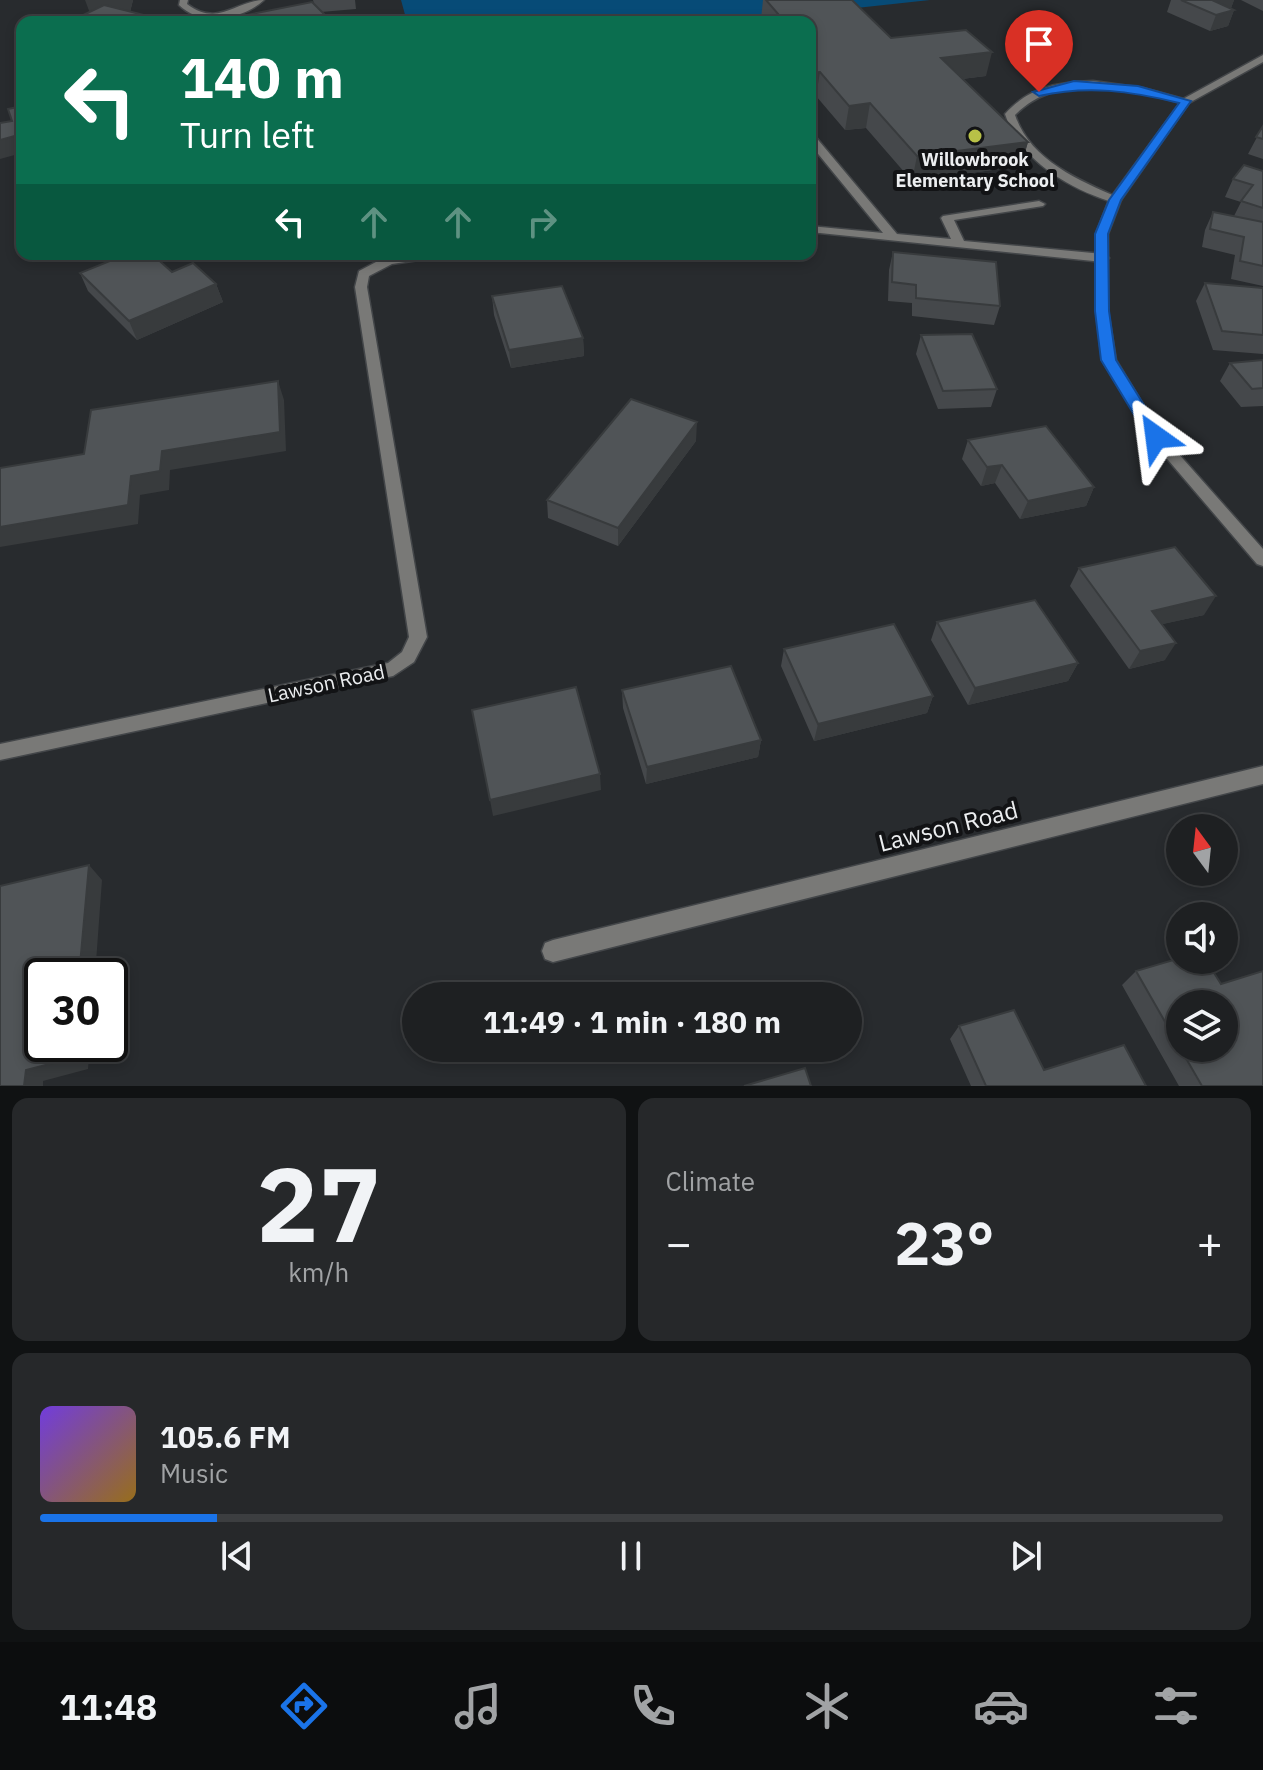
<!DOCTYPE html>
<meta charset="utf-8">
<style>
body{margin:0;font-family:"IBM Plex Sans",sans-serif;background:#26282a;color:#f1f3f6;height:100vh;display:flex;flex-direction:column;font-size:30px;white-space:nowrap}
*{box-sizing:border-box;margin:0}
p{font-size:26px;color:#a1a3a5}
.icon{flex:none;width:44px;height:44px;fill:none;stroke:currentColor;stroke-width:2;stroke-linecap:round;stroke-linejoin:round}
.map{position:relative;height:1086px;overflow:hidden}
.details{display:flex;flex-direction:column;gap:12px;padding:12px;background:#101213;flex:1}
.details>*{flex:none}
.top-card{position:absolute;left:16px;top:16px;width:800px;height:244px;border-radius:16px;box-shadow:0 4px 12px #0003,0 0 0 2px #3c3e40;background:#0b6e4f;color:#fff;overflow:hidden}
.needle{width:52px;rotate:345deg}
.buttons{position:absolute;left:1166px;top:814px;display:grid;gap:16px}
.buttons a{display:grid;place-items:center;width:72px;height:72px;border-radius:50%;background:#1e2022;box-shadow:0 4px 12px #0003,0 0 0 2px #3c3e40;font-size:40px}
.speed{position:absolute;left:24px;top:958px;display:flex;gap:16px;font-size:40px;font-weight:700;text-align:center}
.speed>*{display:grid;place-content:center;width:104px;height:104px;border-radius:50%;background:#1e2022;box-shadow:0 4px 12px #0003,0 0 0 2px #3c3e40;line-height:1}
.speed .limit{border:4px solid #111;border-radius:12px;background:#fff;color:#111}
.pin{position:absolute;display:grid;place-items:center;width:68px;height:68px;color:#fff;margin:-82px -34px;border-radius:50% 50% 50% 0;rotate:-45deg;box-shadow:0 0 8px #0007}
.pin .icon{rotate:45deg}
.me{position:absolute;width:88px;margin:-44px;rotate:329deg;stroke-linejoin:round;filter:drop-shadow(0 0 6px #0008)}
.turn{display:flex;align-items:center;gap:28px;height:168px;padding:0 32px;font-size:36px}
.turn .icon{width:104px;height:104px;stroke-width:2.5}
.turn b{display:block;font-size:56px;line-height:68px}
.lanes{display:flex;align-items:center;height:76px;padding:0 32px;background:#0003;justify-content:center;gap:40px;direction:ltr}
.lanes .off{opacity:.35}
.big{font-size:60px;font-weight:700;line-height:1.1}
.details .widget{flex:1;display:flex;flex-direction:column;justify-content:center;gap:12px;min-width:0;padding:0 28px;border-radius:16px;background:#26282a}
.details .dial{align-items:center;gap:0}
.dial b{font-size:104px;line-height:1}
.song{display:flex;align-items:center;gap:24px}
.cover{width:96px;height:96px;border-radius:12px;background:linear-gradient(135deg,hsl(260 70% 55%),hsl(40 70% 35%))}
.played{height:8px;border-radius:4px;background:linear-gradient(90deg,#1a73e8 15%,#3c3e40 15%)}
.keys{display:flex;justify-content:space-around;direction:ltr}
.heat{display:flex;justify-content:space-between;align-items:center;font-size:44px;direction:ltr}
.details .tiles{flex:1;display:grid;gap:12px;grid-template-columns:1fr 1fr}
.widget:last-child{grid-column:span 2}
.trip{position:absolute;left:402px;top:982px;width:460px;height:80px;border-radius:40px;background:#1e2022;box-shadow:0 4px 12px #0003,0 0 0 2px #3c3e40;font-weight:700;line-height:80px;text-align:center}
.tabs{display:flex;height:128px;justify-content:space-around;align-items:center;background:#0c0d0e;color:#a1a3a5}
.tabs .icon{width:56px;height:56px}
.tabs .current{color:#1a73e8}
.tabs b{font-size:36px;color:#f1f3f6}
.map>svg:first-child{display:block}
.green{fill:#074b77}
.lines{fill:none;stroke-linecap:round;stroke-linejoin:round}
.lane-casing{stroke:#434649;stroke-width:3}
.street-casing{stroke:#434649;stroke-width:3}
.lane{fill:#797977;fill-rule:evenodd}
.street{fill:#797977;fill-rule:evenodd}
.wall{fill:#45484b}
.shaded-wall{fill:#383b3d}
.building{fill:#505457;stroke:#383b3d;stroke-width:2}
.route{fill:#1a73e8;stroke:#114b97;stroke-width:2}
.poi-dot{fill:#b8c147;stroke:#121315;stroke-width:3}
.labels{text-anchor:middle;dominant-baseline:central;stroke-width:8;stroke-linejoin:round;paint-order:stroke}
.far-poi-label{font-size:18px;font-weight:bold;fill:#eceef0;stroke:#121315}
.street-label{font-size:20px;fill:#eceef0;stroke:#121315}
.near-street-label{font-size:24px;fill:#eceef0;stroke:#121315}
</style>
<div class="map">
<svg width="1263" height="1086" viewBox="0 0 1263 1086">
<rect width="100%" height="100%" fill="#282b2e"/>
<!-- green -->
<path class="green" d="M401 0H930L727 22H407Z"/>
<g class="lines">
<!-- lane casing -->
<g class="lane-casing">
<path id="lane" d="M1093 81 1143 88 1191 101 1186 104C1130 90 1061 69 1015 115 1030 160 1078 180 1119 198L1121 200 1115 203C1070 189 1020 161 1005 114 1029 87 1058 82 1093 81Z
M810 134 814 135 897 234 951 239 941 218 943 216 1039 201 1045 204 1043 206 954 220 964 241 1103 254 1109 258 1103 262 810 232V226L883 233 810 144Z"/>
</g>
<!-- street casing -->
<g class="street-casing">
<path id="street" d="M180 0H188L187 4C218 28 237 0 264 0 242 20 201 27 179 5Z
M1263 55V62L1189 103 1121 200 1108 234V311L1116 360 1161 434 1263 549V566L1257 564 1151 440 1102 360 1096 311V234L1109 200 1183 99Z
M405 254H438L432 258 392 264 369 276 367 287 427 637 414 662 393 676 0 760V744L388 663 402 652 409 637 355 287 359 271 376 262Z
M1263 766V784L553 962 545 959 542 951 545 943 553 940Z"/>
</g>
<!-- lane -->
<use href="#lane" class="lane"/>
<!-- street -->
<use href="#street" class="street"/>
</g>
<!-- wall -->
<path class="wall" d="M86 0H133L130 12 156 18 157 22H81L79 17 90 12Z
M313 0H355L356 9 321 12 325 15 326 22H244L242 16 314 4Z
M763 0H852L891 38 986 76 962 79 1028 142 1021 166 912 181 866 128 845 130 816 96 810 97V22H764L761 19Z
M1171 0H1234L1231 8 1234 10 1228 26 1210 31 1167 12Z
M1241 0H1263V11Z
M1263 126V159L1248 154Z
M1263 171V286L1231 279 1235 255 1202 247 1205 230 1213 212 1234 216 1241 202 1225 197 1233 179Z
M893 252 1000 306 994 325 912 316V303L888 301 889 270Z
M172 272 216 284 223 302 137 340 88 291 80 273Z
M1205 283 1263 288V354L1213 350 1196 301Z
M492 296 583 338 584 356 511 368 494 315Z
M921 335 997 389 991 407 938 409 916 354Z
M1263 360V406L1241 407 1220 381 1230 363Z
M968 440 1094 487 1086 506 1020 519 995 483 981 486 962 459Z
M696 441 618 546 548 518 547 500Z
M1079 568 1204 615 1162 624 1165 660 1129 669 1070 586Z
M937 622 1078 663 1068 681 968 705 931 640Z
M784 649 933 696 927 713 814 741 781 666Z
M622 690 761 740 758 757 646 784 623 708Z
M1136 971 1221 984 1263 1086H1179L1122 985Z
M959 1026 1044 1070 1146 1086H971L950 1039Z"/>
<!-- shaded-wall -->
<path class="shaded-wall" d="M85 0H133L130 12 91 16Z
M1220 0H1234L1230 11 1234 10 1228 26 1210 31 1216 15 1214 1Z
M325 15 326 22H292Z
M992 52 986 76 936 82 941 58Z
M820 72 816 96 810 97V73Z
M870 103 866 128 845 130 849 106Z
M22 134V153L0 159V140Z
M1028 142 1021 166 912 181 917 156Z
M216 284 223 302 137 340 129 321Z
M583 338 584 356 511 368 509 350Z
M278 381 284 400 286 451 170 470 169 490 140 495 138 524 0 547V527L131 476 162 451Z
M697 422 696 441 618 546V528Z
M1002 465 995 483 981 486 987 467Z
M1094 487 1086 506 1020 519 1028 501Z
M1216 596 1204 615 1141 629 1152 611Z
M1176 643 1165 660 1129 669 1140 651Z
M1078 663 1068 681 968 705 975 688Z
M933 696 927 713 814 741 818 724Z
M761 740 758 757 646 784 647 767Z
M600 774 601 790 493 816 490 800Z
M89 865 102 880 95 976H79Z
M74 1044H90L88 1069 43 1081V1086H24L26 1070Z"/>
<!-- building -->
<path class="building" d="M766 0H852L891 38 966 30 992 52 941 58 1028 142 917 156 870 103 849 106 820 72 810 73V53L812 52 810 50V22H785Z
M1181 0H1220L1214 1 1234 10 1216 15Z
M312 2 325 15 292 22H247L242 16Z
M104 5 156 18 148 22H99L79 17Z
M232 20 231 22H161L162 21Z
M22 106V134L0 140V123L12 121 8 109Z
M1263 126V139L1256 137Z
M1244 165 1263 171V208L1241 201 1253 185 1233 179Z
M1213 212 1263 222V266L1240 261 1244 237 1210 229Z
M893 252 996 262 1000 306 916 298V285L892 282Z
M127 254H152L172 272 193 263 216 284 129 321 80 273Z
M1205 283 1263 288V335L1222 331Z
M562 286 583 338 509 350 492 296Z
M972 334 997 389 943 391 921 335Z
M1263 360V388L1252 389 1230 363Z
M278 381 280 432 162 451 160 471 131 476 128 505 0 527V468L84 454 91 410Z
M631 399 697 422 618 528 547 500Z
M1046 426 1094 487 1028 501 1002 465 987 467 968 440Z
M1175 547 1216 596 1152 611 1176 643 1140 651 1079 568Z
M1035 600 1078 663 975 688 937 622Z
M894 624 933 696 818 724 784 649Z
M731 666 761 740 647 767 622 690Z
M576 687 600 774 490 800 472 710Z
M89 865 79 976H42V1044H74L73 1058 26 1070 24 1086H0V886Z
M1180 958V960H1206L1221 984 1263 971V1086H1202L1180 1048H1224V1004H1180V1048L1136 971Z
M1014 1010 1044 1070 1124 1045 1146 1086H986L959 1026Z
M805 1068 811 1086H744Z"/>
<!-- route -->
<path class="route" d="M1074 81 1138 86 1191 101 1121 200 1108 234 1109 311 1116 360 1164 437 1156 442 1150 441 1101 360 1095 311V234L1109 200 1179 103C1130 91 1088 85 1039 96L1033 92Z"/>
<!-- markers -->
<circle class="poi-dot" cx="975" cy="136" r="8"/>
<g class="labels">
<!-- far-poi labels -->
<g class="far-poi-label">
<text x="975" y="159">Willowbrook<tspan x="975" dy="21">Elementary School</tspan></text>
</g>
<!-- street labels -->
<g class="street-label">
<text transform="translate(326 683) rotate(-12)">Lawson Road</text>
</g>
<!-- near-street labels -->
<g class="near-street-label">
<text transform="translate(948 826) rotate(-14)">Lawson Road</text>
</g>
</g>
</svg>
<div class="buttons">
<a><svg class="needle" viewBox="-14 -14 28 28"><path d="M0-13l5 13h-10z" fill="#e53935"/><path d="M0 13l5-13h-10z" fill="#a1a3a5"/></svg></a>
<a><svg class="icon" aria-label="sound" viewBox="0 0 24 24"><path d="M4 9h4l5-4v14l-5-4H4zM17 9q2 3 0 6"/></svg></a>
<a><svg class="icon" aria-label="layers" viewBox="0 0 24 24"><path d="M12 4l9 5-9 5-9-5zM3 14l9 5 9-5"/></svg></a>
</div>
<div class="speed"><div class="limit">30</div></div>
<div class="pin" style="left:1039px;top:92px;background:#d93025"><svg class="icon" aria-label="arrive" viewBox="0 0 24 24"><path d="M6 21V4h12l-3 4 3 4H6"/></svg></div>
<svg class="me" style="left:1156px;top:437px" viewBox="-20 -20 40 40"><path d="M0-17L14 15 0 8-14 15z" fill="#1a73e8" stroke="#fff" stroke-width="4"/></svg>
<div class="trip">11:49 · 1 min · 180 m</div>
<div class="top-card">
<div class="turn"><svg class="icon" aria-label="left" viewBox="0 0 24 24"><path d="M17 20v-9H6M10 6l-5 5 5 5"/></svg><div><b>140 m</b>Turn left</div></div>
<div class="lanes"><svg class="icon" aria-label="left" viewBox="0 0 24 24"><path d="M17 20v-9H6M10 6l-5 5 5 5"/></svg><svg class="icon off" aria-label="ahead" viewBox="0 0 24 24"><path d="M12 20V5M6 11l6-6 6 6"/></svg><svg class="icon off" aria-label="ahead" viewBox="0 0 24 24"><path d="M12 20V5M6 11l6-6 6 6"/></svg><svg class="icon off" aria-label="right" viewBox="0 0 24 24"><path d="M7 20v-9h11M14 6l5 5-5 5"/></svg></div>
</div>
</div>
<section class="details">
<div class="tiles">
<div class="widget dial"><b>27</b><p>km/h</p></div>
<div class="widget"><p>Climate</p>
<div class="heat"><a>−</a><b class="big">23°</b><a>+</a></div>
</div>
<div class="widget">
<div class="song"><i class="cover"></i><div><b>105.6 FM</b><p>Music</p></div></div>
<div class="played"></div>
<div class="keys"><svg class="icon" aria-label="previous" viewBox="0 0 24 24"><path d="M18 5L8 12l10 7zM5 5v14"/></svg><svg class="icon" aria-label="pause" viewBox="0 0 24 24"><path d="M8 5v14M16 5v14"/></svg><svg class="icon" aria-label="next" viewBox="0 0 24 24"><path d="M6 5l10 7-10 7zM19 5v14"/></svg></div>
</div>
</div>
</section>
<nav class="tabs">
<b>11:48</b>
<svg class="icon current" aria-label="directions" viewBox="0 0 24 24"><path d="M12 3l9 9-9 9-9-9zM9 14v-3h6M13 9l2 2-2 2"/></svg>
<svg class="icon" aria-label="music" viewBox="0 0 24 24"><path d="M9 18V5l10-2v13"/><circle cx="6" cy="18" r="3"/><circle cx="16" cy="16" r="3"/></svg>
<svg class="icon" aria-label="phone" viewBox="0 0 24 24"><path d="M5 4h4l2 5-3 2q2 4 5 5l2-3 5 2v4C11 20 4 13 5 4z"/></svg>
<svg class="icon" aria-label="climate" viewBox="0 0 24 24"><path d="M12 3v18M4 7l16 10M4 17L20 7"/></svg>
<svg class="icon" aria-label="car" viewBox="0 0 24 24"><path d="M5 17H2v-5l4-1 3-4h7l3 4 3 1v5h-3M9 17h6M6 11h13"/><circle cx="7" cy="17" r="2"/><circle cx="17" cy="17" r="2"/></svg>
<svg class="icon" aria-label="filters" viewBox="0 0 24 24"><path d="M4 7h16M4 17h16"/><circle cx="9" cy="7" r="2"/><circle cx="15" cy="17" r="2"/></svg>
</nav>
